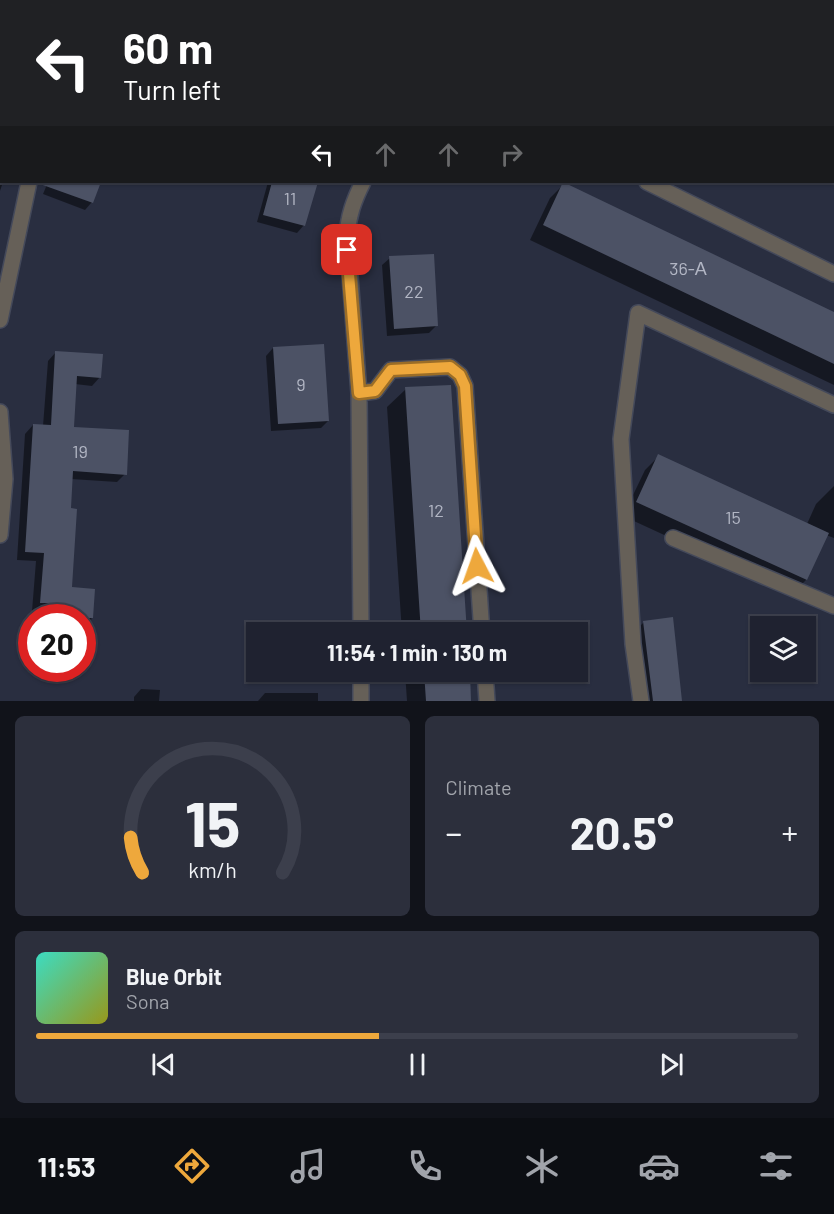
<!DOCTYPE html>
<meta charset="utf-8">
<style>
body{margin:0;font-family:Barlow,sans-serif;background:#2c2f3c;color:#f1f3f6;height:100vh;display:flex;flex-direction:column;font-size:22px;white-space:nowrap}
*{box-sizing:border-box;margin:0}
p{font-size:20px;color:#a1a4ab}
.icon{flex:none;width:33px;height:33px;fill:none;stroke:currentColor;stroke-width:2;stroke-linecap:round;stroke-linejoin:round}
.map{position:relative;height:701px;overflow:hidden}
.side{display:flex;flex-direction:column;gap:15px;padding:15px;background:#11131a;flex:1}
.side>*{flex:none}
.banner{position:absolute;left:0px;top:0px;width:834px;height:183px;box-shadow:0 2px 4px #0004,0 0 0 2px #3c3f4c;background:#202124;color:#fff;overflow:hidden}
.buttons{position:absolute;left:750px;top:616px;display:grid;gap:12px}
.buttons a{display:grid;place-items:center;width:66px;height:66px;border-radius:0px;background:#1f2230;box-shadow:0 2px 4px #0004,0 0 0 2px #3c3f4c;font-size:30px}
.speed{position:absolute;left:18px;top:604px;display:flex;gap:12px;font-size:30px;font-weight:700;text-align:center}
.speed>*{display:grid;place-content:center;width:78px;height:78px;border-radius:50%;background:#1f2230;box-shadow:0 2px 4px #0004,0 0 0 2px #3c3f4c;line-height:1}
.speed .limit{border:9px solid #d22;background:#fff;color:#111}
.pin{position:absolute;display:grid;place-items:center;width:51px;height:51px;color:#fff;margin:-26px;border-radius:12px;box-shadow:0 3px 9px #0006}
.me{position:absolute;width:66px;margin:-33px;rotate:356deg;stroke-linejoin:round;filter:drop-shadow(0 0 4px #0008)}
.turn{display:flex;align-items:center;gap:21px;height:126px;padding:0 24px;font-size:27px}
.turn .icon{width:78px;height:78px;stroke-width:2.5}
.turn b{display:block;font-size:42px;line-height:51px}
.lanes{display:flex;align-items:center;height:57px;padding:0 24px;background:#0003;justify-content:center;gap:30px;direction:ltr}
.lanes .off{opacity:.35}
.big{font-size:45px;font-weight:700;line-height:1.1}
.side .widget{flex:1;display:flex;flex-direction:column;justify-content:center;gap:9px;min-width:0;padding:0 21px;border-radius:9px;background:#2c2f3c}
.side .dial{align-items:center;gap:0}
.dial svg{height:156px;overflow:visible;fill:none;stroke:#3c3f4c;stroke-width:7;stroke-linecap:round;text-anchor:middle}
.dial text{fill:#f1f3f6;stroke:none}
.song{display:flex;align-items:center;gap:18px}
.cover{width:72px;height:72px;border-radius:9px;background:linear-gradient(135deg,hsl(170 70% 55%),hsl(60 70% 35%))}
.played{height:6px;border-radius:3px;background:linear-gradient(90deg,#eea83c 45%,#3c3f4c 45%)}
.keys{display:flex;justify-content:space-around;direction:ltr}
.heat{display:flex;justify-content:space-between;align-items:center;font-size:33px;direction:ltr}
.side .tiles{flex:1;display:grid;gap:15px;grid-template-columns:1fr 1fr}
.widget:last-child{grid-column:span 2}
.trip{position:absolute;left:246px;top:622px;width:342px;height:60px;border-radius:0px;background:#1f2230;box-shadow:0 2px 4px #0004,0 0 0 2px #3c3f4c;font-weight:700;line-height:60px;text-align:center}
.menu{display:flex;height:96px;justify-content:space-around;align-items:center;background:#0c0e13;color:#a1a4ab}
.menu .icon{width:42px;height:42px}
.menu .active{color:#eea83c}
.menu b{font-size:27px;color:#f1f3f6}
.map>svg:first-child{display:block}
.shadow{fill:#0007}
.building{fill:#4c5265}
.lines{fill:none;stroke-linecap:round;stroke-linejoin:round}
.minor-casing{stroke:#44495a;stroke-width:18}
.minor{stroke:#666058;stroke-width:15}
.route-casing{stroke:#9b6d27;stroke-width:15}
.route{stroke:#eea83c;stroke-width:10}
.labels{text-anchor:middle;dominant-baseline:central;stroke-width:6;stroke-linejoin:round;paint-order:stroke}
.number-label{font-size:18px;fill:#b2b6c4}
</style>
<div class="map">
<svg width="834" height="701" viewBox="0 0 834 701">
<rect width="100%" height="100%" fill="#292e40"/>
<!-- shadow -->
<path class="shadow" d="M126 0H177L126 2Z
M344 0H422L343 2Z
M738 0H834V57L832 2H738Z
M832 100H834L832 153Z
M0 173 2 182H3L0 191Z
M48 182H100L92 202 85 210 43 194Z
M268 182H316L304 225 297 233 257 222Z
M564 184 834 313V385L530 240 550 198Z
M390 258 437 325 429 333 387 336 382 265Z
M273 348 328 421 321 428 271 431 266 356Z
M56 352 100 377 92 386 75 384 73 428 125 474 117 482 71 479 70 588 94 590 87 666 78 674 36 670 82 669V618H40L41 611H32L36 561 17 560 25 434 33 425 43 426 48 361Z
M406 389 465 633H402L387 407Z
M659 456 807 524 816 504 834 486V538L826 535 806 580 792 594 623 516 645 470Z
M672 619 681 701H641L633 633 644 622Z
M405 672H468L470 701H407Z
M141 689 160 690 159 701H134V697Z
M265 693H318V701H258Z"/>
<!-- building -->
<path class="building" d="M41 182H101L93 203 40 184Z
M272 182H318L305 226 263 215Z
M563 182 834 312V364L543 225Z
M434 254 438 326 394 329 389 256Z
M324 344 329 421 278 424 273 347Z
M55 351 103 354 101 378 77 376 74 427 129 430 127 475 73 471 71 508 77 509 72 587 95 589 93 618H47L48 603H40L44 553 25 552 33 424 51 425Z
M451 385 467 633H421L405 387Z
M658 454 829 533 807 580 636 502Z
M673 617 682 701H653L643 621Z
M424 672H470L471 701H426Z"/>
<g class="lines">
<!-- minor casing -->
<g class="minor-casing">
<path id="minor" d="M111 2V0
M448 2V0
M647 182 834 274
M0 320 29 182
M359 393 375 391 391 370 450 367 460 375 465 386 482 633
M0 412 5 479 0 535
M673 538 834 606
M361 633 359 393 347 237C348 216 354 200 363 182
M361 672V701
M485 672 487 701
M641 701 633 644 621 439 638 313 834 405"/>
</g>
<!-- minor -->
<use href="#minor" class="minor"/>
</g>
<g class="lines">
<!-- route casing -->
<g class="route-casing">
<path id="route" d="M347 250 359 393 375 391 391 370 450 367 460 375 465 386 477 566"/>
</g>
<!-- route -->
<use href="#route" class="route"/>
</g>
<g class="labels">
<!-- number labels -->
<g class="number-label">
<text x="290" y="198">11</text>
<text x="688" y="268">36-А</text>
<text x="414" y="291">22</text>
<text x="301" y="384">9</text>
<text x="80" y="451">19</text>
<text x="436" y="510">12</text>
<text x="733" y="517">15</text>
</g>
</g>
</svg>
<div class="buttons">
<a><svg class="icon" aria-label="layers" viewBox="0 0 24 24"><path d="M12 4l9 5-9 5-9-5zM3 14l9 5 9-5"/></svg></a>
</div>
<div class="speed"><div class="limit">20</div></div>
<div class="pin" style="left:347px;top:250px;background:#d93025"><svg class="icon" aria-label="arrive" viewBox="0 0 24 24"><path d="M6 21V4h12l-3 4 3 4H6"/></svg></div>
<svg class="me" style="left:477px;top:566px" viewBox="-20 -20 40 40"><path d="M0-17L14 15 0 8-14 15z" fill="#eea83c" stroke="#fff" stroke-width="4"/></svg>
<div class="trip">11:54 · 1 min · 130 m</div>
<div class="banner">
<div class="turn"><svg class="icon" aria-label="left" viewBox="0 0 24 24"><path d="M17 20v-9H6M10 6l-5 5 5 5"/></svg><div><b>60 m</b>Turn left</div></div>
<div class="lanes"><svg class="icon" aria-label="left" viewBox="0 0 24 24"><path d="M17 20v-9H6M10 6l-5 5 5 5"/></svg><svg class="icon off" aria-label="ahead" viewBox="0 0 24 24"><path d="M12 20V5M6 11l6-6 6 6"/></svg><svg class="icon off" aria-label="ahead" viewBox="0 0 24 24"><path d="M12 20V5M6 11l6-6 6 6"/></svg><svg class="icon off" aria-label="right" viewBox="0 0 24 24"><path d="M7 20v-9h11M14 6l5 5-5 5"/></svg></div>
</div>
</div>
<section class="side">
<div class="tiles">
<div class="widget dial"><svg viewBox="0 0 100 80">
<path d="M14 69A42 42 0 1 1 86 69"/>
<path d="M14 69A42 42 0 0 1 8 51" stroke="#eea83c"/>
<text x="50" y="56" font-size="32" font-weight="700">15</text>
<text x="50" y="72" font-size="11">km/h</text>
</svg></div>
<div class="widget"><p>Climate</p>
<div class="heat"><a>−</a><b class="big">20.5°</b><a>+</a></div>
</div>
<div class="widget">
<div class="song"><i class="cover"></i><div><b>Blue Orbit</b><p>Sona</p></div></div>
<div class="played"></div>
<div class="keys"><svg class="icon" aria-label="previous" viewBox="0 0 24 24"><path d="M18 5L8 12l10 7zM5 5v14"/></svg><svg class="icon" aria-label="pause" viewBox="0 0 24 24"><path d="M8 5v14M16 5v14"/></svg><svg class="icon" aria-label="next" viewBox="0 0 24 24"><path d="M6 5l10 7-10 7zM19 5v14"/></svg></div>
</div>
</div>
</section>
<nav class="menu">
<b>11:53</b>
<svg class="icon active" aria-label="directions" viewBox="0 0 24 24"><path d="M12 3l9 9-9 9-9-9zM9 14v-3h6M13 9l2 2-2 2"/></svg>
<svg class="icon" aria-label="music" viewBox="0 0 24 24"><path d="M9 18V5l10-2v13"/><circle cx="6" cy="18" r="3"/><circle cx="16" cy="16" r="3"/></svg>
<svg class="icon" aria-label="phone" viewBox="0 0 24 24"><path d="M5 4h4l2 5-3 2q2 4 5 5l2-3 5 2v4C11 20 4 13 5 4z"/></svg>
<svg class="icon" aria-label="climate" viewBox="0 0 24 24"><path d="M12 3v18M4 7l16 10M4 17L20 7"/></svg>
<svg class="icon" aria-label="car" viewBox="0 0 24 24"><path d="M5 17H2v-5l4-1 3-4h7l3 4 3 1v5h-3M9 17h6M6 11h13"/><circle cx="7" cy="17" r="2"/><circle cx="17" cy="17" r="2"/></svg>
<svg class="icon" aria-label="filters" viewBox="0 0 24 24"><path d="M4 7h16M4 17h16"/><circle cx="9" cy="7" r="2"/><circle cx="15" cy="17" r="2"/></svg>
</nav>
